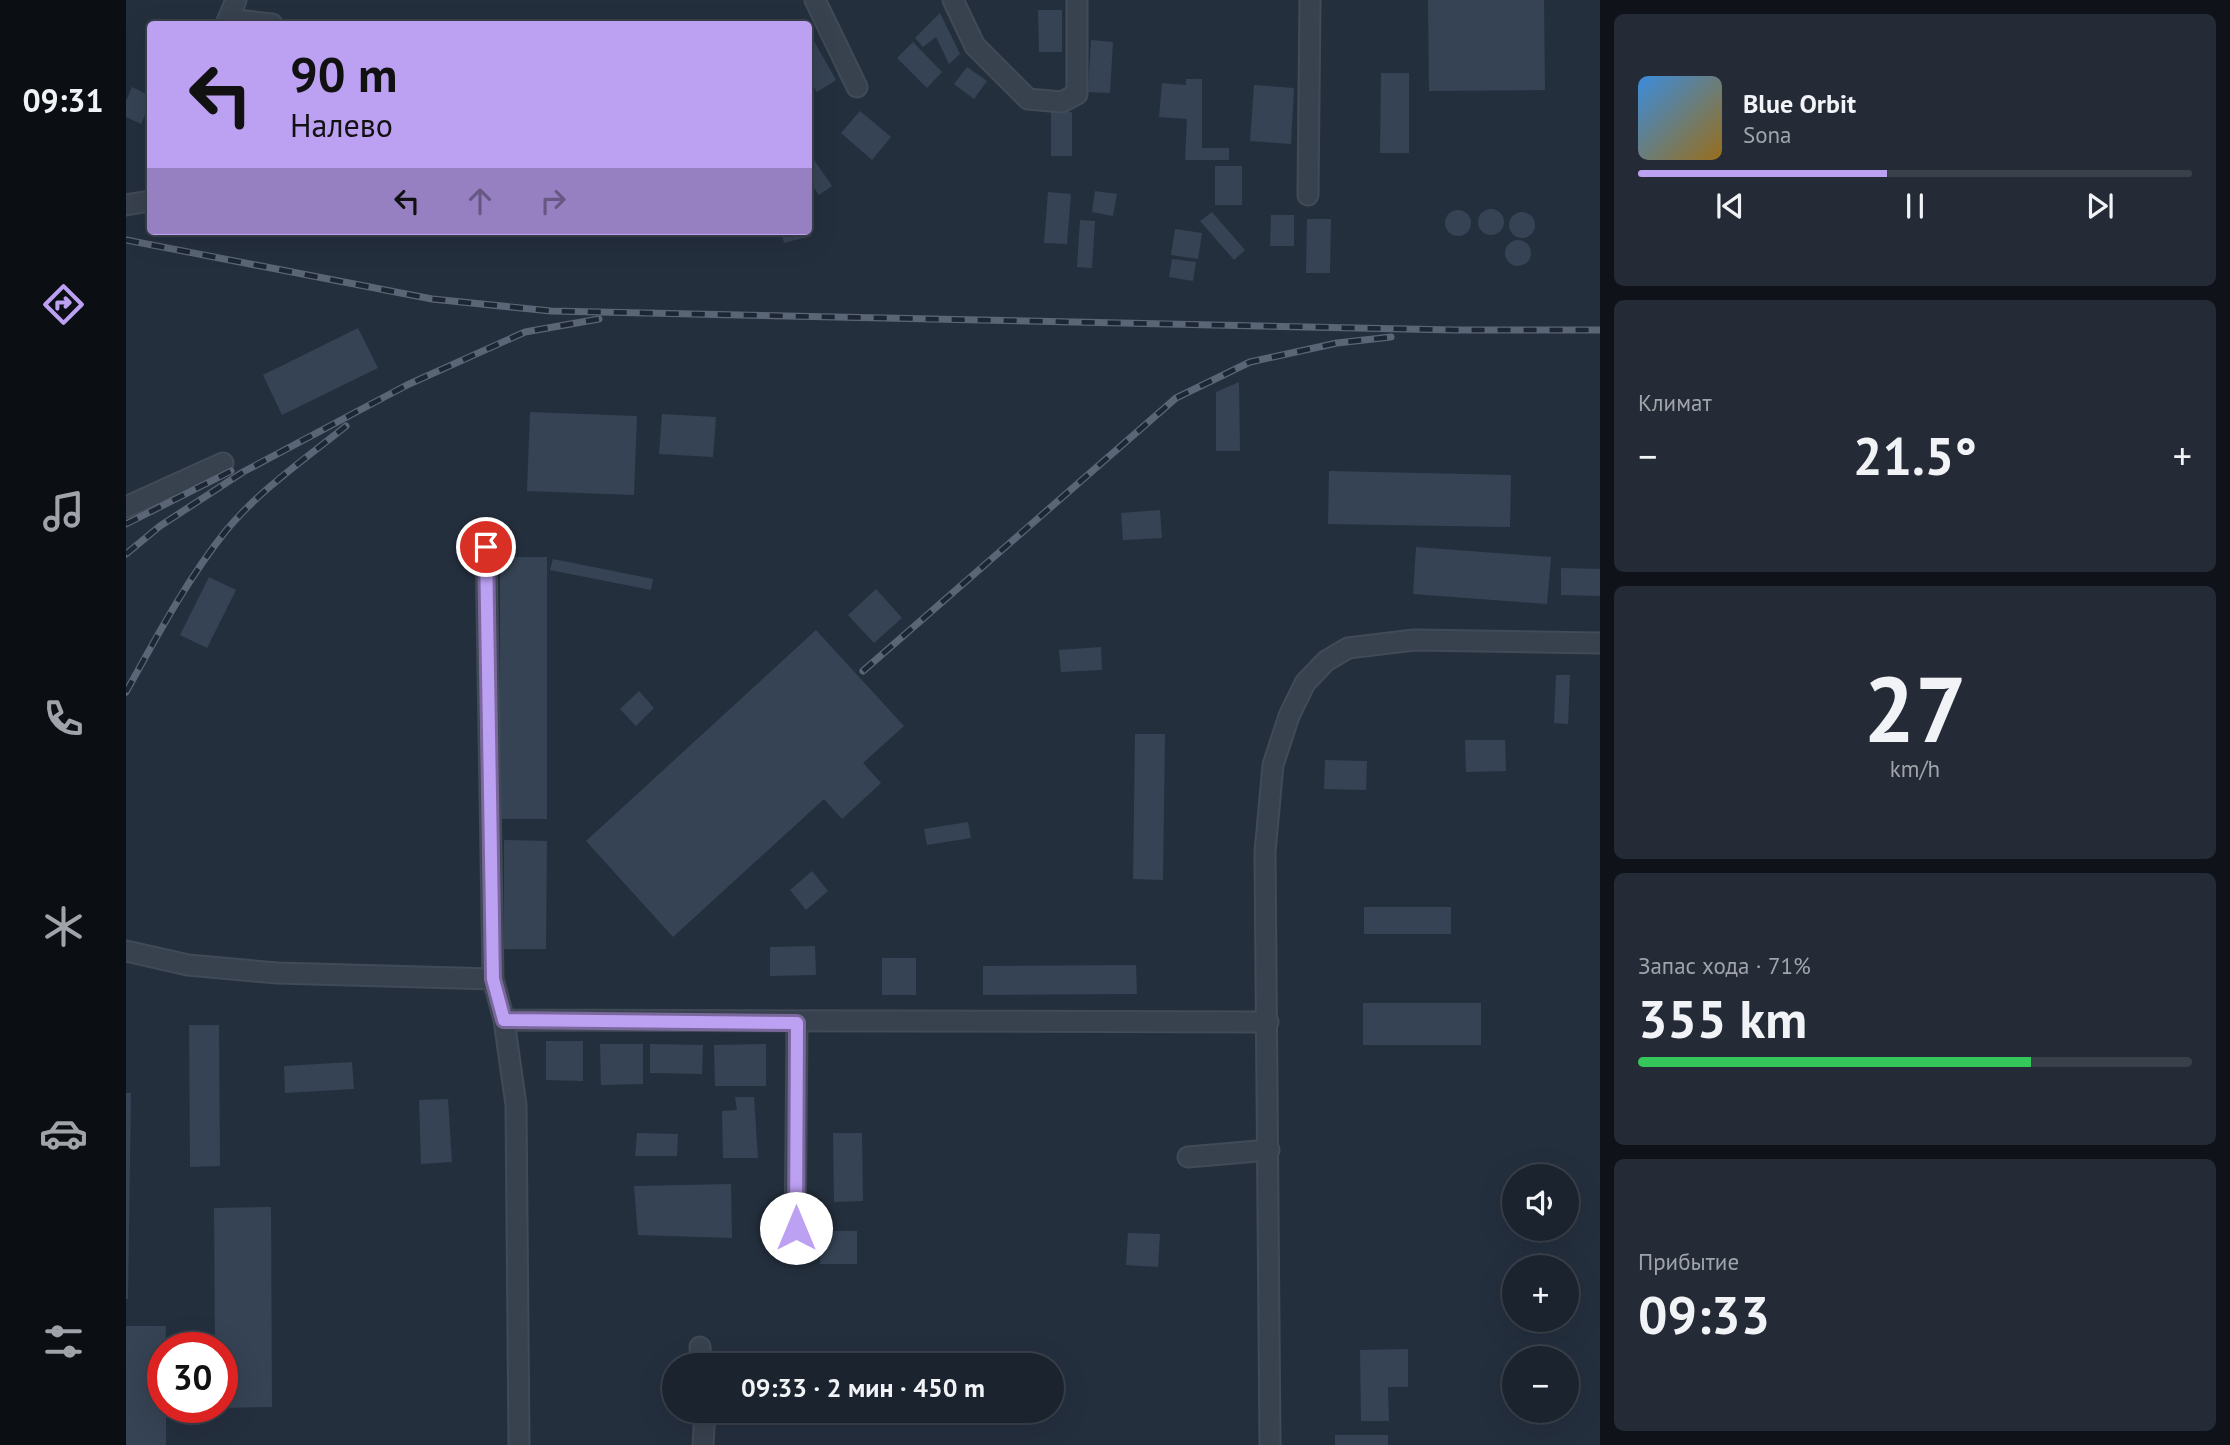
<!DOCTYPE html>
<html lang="ru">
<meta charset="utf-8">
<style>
body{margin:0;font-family:"PT Sans",sans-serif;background:#242b36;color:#f1f3f6;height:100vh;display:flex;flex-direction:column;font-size:26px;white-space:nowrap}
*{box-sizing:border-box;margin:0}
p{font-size:23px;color:#a0a4aa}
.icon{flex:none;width:38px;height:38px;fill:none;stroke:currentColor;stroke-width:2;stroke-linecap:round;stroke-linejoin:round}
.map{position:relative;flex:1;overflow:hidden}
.details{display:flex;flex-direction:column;gap:14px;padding:14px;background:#0f1319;width:630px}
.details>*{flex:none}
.hud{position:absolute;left:21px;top:21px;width:665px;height:214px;border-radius:7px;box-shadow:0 7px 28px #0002,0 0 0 2px #39404a;background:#bca0f2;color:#111;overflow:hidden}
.buttons{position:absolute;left:1376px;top:1164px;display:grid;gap:14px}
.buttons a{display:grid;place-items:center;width:77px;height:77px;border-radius:50%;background:#1b232e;box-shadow:0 7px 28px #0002,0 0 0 2px #39404a;font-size:35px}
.speed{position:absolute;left:21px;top:1332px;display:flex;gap:14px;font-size:35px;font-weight:700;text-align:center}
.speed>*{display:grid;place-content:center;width:91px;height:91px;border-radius:50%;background:#1b232e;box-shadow:0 7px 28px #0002,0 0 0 2px #39404a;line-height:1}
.speed .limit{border:10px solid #d22;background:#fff;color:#111}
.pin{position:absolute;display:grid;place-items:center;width:60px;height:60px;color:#fff;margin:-30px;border:4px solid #fff;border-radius:50%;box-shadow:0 2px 7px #0007}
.me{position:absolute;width:77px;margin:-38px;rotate:0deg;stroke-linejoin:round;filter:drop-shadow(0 0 5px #0008)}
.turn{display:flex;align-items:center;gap:24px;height:147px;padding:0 28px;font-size:32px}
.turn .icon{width:91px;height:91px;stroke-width:2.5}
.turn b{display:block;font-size:49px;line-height:60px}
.lanes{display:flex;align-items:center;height:66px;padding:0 28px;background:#0003;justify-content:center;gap:35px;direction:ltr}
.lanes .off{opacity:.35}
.big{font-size:52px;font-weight:800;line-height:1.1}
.details .widget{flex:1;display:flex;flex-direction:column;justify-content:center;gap:10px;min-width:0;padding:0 24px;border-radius:10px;background:#242b36}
.details .dial{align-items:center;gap:0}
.dial b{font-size:91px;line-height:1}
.song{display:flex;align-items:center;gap:21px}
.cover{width:84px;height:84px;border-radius:10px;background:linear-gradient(135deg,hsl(210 70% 55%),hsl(40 70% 35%))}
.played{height:7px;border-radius:4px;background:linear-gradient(90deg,#bca0f2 45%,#39404a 45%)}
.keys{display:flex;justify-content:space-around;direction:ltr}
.heat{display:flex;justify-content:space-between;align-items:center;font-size:38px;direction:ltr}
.charge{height:10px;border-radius:5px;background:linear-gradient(90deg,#34c759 71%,#39404a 0)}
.trip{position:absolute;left:536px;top:1353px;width:402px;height:70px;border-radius:35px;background:#1b232e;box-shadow:0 7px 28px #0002,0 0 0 2px #39404a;font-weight:800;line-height:70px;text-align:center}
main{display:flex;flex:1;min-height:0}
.menu{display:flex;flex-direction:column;width:126px;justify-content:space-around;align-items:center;background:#0b0e12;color:#a0a4aa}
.menu .icon{width:49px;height:49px}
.menu .on{color:#bca0f2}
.menu b{font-size:32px;color:#f1f3f6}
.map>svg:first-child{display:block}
.building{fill:#364354}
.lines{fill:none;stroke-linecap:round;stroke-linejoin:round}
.minor-casing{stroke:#414a57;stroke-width:23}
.minor{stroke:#38414e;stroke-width:19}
.rail-casing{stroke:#5a6575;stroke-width:7}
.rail{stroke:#1d2633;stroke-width:4.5;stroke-dasharray:13;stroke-linecap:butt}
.route-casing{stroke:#7a689d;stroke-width:18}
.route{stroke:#bca0f2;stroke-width:12}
</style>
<main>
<nav class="menu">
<b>09:31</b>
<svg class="icon on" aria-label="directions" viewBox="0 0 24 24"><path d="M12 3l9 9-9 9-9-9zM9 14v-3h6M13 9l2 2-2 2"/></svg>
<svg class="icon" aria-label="music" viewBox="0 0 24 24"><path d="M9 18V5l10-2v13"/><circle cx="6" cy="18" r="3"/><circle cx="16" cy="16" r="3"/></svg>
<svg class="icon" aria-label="phone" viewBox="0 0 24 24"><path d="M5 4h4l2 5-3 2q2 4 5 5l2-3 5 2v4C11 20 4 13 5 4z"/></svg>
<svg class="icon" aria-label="climate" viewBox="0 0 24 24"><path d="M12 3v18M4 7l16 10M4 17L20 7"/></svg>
<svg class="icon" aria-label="car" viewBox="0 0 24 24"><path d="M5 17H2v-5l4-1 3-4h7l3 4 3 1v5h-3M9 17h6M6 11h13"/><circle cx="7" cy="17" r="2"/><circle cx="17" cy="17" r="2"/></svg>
<svg class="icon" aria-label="filters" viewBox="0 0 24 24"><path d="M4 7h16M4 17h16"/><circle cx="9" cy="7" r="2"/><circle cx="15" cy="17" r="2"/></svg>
</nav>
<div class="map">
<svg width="1474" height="1445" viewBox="0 0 1474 1445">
<rect width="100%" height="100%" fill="#242f3e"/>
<!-- building -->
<path class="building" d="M1302 0H1418L1419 90 1303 91Z
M912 10H936V52H913Z
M814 13 834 54 823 64 810 37 797 47 789 38Z
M965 40 987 42 984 93 962 92Z
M688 41 710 80 691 92 682 77V44Z
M787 42 816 72 801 88 771 58Z
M841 67 861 81 848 99 828 84Z
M1255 73H1283V153H1254Z
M1060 79H1076V148H1103V160H1059L1061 119 1033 117 1036 83 1060 85Z
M1128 85 1168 88 1165 144 1124 141Z
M6 87 24 96V104L15 124 0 117V101Z
M734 111 765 137 746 160 715 133Z
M925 112H946V156H925Z
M682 151 706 186 693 195 682 179Z
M1089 166H1116V205H1089Z
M969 191 991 194 987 216 966 212Z
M922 192 945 194 941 244 918 243Z
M1352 222a13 13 0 1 1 26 0a13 13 0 1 1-26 0Z
M1319 223a13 13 0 1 1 26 0a13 13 0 1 1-26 0Z
M1086 212 1119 250 1108 260 1074 221Z
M1383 225a13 13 0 1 1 26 0a13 13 0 1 1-26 0Z
M1145 215H1168V246H1144Z
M1181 219H1205L1204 273H1180Z
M954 220 969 221 966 268 951 267Z
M1049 229 1076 233 1072 259 1045 255Z
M655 231H684L685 236 658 243Z
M1379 253a13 13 0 1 1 26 0a13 13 0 1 1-26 0Z
M1046 259 1070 262 1067 281 1043 277Z
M232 328 252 368 156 415 137 375Z
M1113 382 1114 451H1090V392Z
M404 412 511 416 508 495 401 491Z
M536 414 590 417 587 457 533 454Z
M1203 471 1385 475 1384 527 1202 524Z
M1034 510 1036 538 997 540 995 513Z
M1290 547 1425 557 1421 604 1287 594Z
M374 557H421V819H374Z
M427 559 527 579 525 590 424 570Z
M1435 568 1474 569V596L1435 595Z
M83 577 110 590 81 648 54 635Z
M750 589 776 618 748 643 722 615Z
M690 630 778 726 737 763 755 783 716 819 698 799 547 937 460 841Z
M975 647 976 670 935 672 933 650Z
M1430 675H1444L1442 724 1428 723Z
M513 691 528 708 510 726 494 709Z
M1009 734H1039L1037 880 1007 879Z
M1339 740H1379L1380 771 1340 772Z
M1199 760 1241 761 1240 790 1198 789Z
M842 822 845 838 801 845 798 829Z
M378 840 421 841 420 949H378Z
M686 871 702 891 680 910 664 890Z
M1238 907H1325V934H1238Z
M689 946 690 975 644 976V947Z
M756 958H790V995H756Z
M1010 965 1011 994 857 995V966Z
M1237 1003H1355V1045H1237Z
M63 1025H93L94 1166 64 1167Z
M420 1041H457V1081L420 1080Z
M474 1044H517V1084L475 1085Z
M524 1044 577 1045 576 1074 524 1073Z
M640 1044V1086H589L588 1045Z
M226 1062 228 1089 159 1093 158 1066Z
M0 1093H5L2 1299H0Z
M609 1097H628L632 1158H597L596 1111 611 1110Z
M322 1099 326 1162 295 1164 293 1100Z
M511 1133 552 1134 551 1156H509Z
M707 1133H736L737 1201 708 1202Z
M605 1184 606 1238 512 1235 508 1186Z
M145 1207 146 1407 96 1408V1348H89L88 1208Z
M695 1231H731V1264H694Z
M1002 1233 1034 1234 1032 1267 1000 1265Z
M0 1326H40L37 1407H40V1445H0Z
M1282 1349V1387H1262L1263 1421H1235L1234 1350Z
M1209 1435H1262V1445H1209Z"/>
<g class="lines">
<!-- minor casing -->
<g class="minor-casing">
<path id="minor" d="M689 0 731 87
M827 0 849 46 902 99 936 102 951 94V0
M102 19 146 24
M100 24 110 0
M1182 195 1184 0
M0 205 24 201
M0 507 97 463
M360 547 367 979 378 1020 1142 1022
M0 951 62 965 151 973 367 979
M378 1020 390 1105 393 1445
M1062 1157 1143 1150
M669 1253 671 1023
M574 1347 575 1365
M577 1445 579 1410
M1144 1445 1139 852 1147 765 1163 716 1179 683 1200 661 1222 648 1288 640 1474 643"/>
</g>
<!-- minor -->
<use href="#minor" class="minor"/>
<!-- rail casing -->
<g class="rail-casing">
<path id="rail" d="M0 240 306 299 425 311 1328 330H1474
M0 524 105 471
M0 554 34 526 117 472 281 385 399 332 473 319
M737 671 1050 398 1124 362 1211 343 1265 337
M0 692C30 638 60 581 99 532 132 491 179 459 220 426"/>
</g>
<!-- rail -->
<use href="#rail" class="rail"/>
</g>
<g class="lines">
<!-- route casing -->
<g class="route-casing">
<path id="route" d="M360 547 367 979 378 1020 671 1023 670 1228"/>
</g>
<!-- route -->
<use href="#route" class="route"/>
</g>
</svg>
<div class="buttons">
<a><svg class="icon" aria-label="sound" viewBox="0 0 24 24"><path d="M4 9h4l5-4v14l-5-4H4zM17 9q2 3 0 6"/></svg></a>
<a>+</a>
<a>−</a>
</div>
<div class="speed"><div class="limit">30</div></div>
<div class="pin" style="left:360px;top:547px;background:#d93025"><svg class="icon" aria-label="arrive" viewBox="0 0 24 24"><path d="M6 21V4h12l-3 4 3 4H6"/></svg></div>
<svg class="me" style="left:670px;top:1228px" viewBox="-20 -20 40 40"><circle r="19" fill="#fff"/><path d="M0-13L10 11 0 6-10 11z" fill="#bca0f2"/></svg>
<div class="trip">09:33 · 2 мин · 450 m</div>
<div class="hud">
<div class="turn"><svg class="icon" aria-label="left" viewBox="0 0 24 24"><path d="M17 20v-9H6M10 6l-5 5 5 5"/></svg><div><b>90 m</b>Налево</div></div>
<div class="lanes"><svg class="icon" aria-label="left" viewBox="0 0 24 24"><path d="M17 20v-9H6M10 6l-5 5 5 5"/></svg><svg class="icon off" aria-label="ahead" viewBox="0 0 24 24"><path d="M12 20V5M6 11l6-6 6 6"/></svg><svg class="icon off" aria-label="right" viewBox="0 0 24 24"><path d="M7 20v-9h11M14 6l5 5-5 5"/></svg></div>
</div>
</div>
<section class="details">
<div class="widget">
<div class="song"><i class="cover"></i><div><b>Blue Orbit</b><p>Sona</p></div></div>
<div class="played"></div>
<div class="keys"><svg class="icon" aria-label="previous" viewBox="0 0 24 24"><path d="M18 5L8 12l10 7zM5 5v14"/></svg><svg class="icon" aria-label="pause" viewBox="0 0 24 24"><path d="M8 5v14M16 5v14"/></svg><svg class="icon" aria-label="next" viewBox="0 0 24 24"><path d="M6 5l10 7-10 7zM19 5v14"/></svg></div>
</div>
<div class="widget"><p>Климат</p>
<div class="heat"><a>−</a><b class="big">21.5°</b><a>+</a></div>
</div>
<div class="widget dial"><b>27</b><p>km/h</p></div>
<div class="widget"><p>Запас хода · 71%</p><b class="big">355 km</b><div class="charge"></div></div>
<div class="widget"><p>Прибытие</p><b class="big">09:33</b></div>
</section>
</main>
